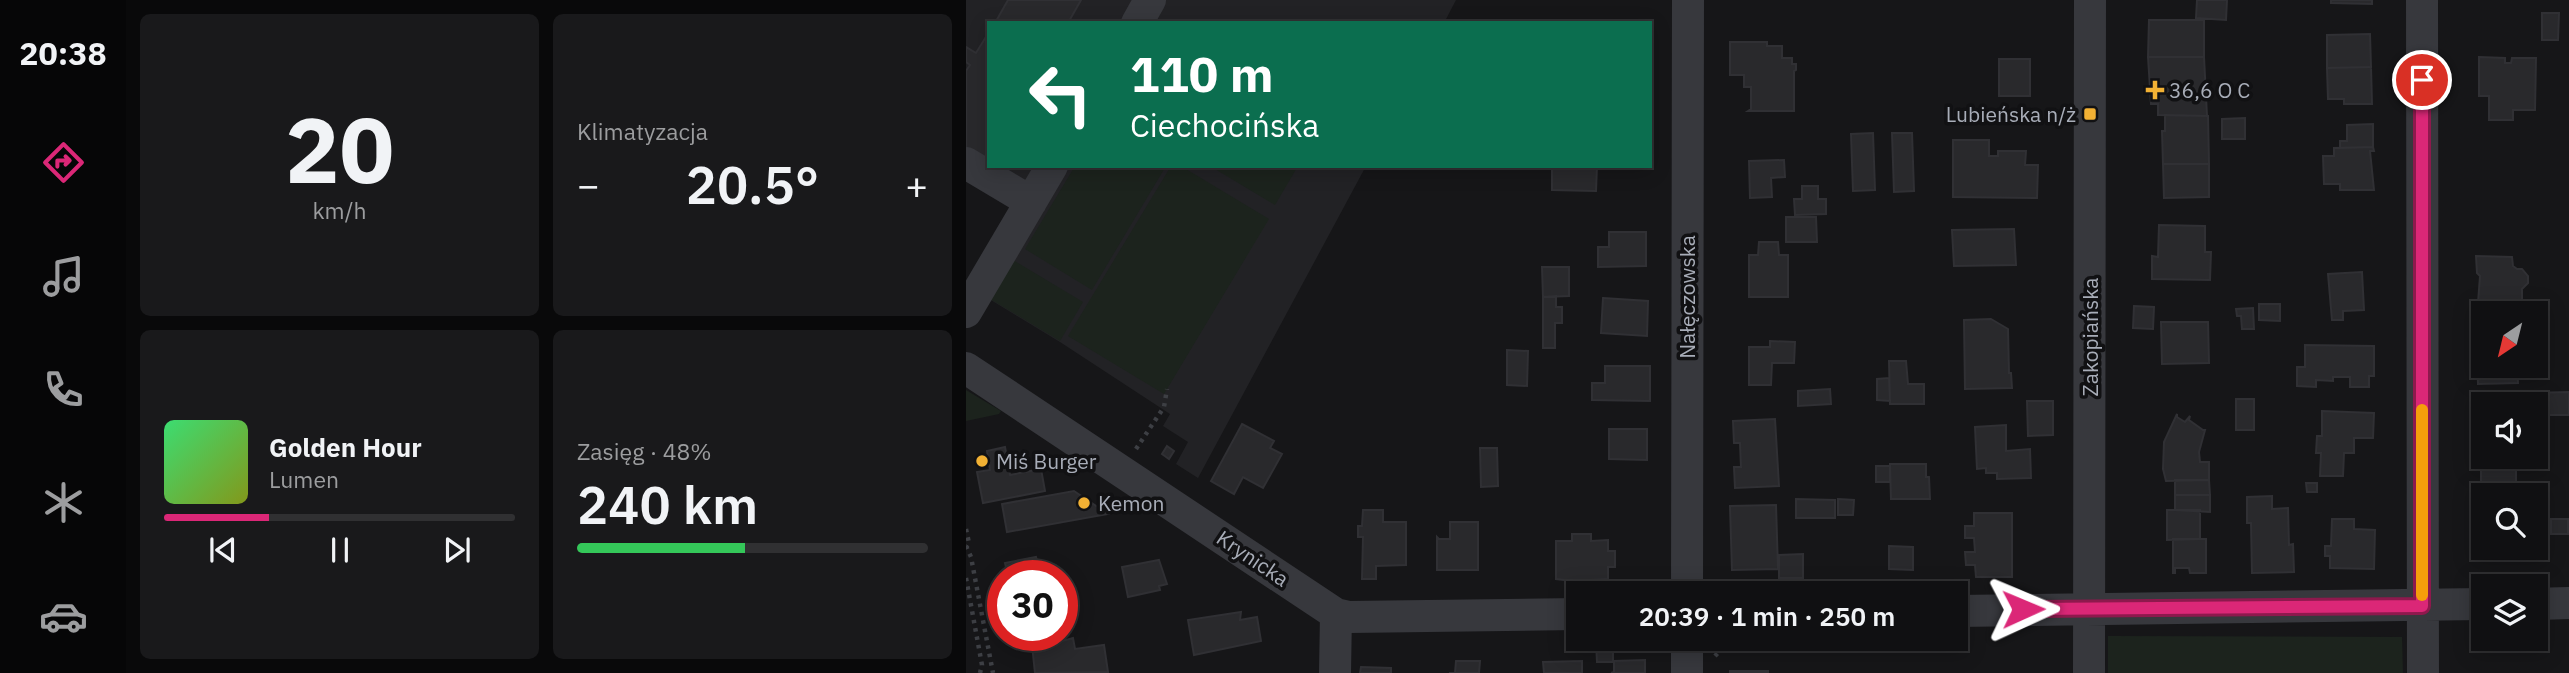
<!DOCTYPE html>
<html lang="pl">
<meta charset="utf-8">
<style>
body{margin:0;font-family:"IBM Plex Sans",sans-serif;background:#19191b;color:#f1f3f6;height:100vh;display:flex;flex-direction:column;font-size:26px;white-space:nowrap}
*{box-sizing:border-box;margin:0}
p{font-size:23px;color:#9c9d9f}
.icon{flex:none;width:38px;height:38px;fill:none;stroke:currentColor;stroke-width:2;stroke-linecap:round;stroke-linejoin:round}
.map{position:relative;flex:1;overflow:hidden}
.drawer{display:flex;flex-direction:column;gap:14px;padding:14px;background:#09090a;width:840px}
.drawer>*{flex:none}
.hud{position:absolute;left:21px;top:21px;width:665px;height:147px;border-radius:0px;box-shadow:0 4px 18px #0003,0 0 0 2px #303032;background:#0b6e4f;color:#fff;overflow:hidden}
.needle{width:46px;rotate:215deg}
.tools{position:absolute;left:1505px;top:301px;display:grid;gap:14px}
.tools a{display:grid;place-items:center;width:77px;height:77px;border-radius:0px;background:#101012;box-shadow:0 4px 18px #0003,0 0 0 2px #303032;font-size:35px}
.speed{position:absolute;left:21px;top:560px;display:flex;gap:14px;font-size:35px;font-weight:700;text-align:center}
.speed>*{display:grid;place-content:center;width:91px;height:91px;border-radius:50%;background:#101012;box-shadow:0 4px 18px #0003,0 0 0 2px #303032;line-height:1}
.speed .limit{border:10px solid #d22;background:#fff;color:#111}
.pin{position:absolute;display:grid;place-items:center;width:60px;height:60px;color:#fff;margin:-30px;border:4px solid #fff;border-radius:50%;box-shadow:0 2px 7px #0007}
.me{position:absolute;width:77px;margin:-38px;rotate:89deg;stroke-linejoin:round;filter:drop-shadow(0 0 5px #0008)}
.turn{display:flex;align-items:center;gap:24px;height:147px;padding:0 28px;font-size:32px}
.turn .icon{width:91px;height:91px;stroke-width:2.5}
.turn b{display:block;font-size:49px;line-height:60px}
.big{font-size:52px;font-weight:600;line-height:1.1}
.drawer .tile{flex:1;display:flex;flex-direction:column;justify-content:center;gap:10px;min-width:0;padding:0 24px;border-radius:10px;background:#19191b}
.drawer .dial{align-items:center;gap:0}
.dial b{font-size:91px;line-height:1}
.song{display:flex;align-items:center;gap:21px}
.cover{width:84px;height:84px;border-radius:10px;background:linear-gradient(135deg,hsl(140 70% 55%),hsl(70 70% 35%))}
.played{height:7px;border-radius:4px;background:linear-gradient(90deg,#db2777 30%,#303032 30%)}
.keys{display:flex;justify-content:space-around;direction:ltr}
.heat{display:flex;justify-content:space-between;align-items:center;font-size:38px;direction:ltr}
.charge{height:10px;border-radius:5px;background:linear-gradient(90deg,#34c759 48%,#303032 0)}
.drawer .tiles{flex:1;display:grid;gap:14px;grid-template-columns:repeat(2,1fr)}
.trip{position:absolute;left:600px;top:581px;width:402px;height:70px;border-radius:0px;background:#101012;box-shadow:0 4px 18px #0003,0 0 0 2px #303032;font-weight:600;line-height:70px;text-align:center}
main{display:flex;flex:1;min-height:0}
.tabs{display:flex;flex-direction:column;width:126px;justify-content:space-around;align-items:center;background:#060607;color:#9c9d9f}
.tabs .icon{width:49px;height:49px}
.tabs .current{color:#db2777}
.tabs b{font-size:32px;color:#f1f3f6}
.map>svg:first-child{display:block}
.built{fill:#222225}
.green{fill:#1c231d}
.building{fill:#29292c;stroke:#303034;stroke-width:2}
.lines{fill:none;stroke-linecap:round;stroke-linejoin:round}
.path{stroke:#3d3f44;stroke-width:4.5;stroke-dasharray:3.5 5;stroke-linecap:butt}
.minor{stroke:#37383d;stroke-width:32}
.route-casing{stroke:#8e194d;stroke-width:18}
.route{stroke:#db2777;stroke-width:12}
.slow{stroke:#f59e0b;stroke-width:12}
.poi-dot{fill:#f2b134;stroke:#111113;stroke-width:2.5}
.labels{text-anchor:middle;dominant-baseline:central;stroke-width:7;stroke-linejoin:round;paint-order:stroke}
.poi-label{font-size:21px;fill:#a8adb8;stroke:#111113;text-anchor:start}
.street-label{font-size:21px;fill:#a8adb8;stroke:#111113}
</style>
<main>
<nav class="tabs">
<b>20:38</b>
<svg class="icon current" aria-label="directions" viewBox="0 0 24 24"><path d="M12 3l9 9-9 9-9-9zM9 14v-3h6M13 9l2 2-2 2"/></svg>
<svg class="icon" aria-label="music" viewBox="0 0 24 24"><path d="M9 18V5l10-2v13"/><circle cx="6" cy="18" r="3"/><circle cx="16" cy="16" r="3"/></svg>
<svg class="icon" aria-label="phone" viewBox="0 0 24 24"><path d="M5 4h4l2 5-3 2q2 4 5 5l2-3 5 2v4C11 20 4 13 5 4z"/></svg>
<svg class="icon" aria-label="climate" viewBox="0 0 24 24"><path d="M12 3v18M4 7l16 10M4 17L20 7"/></svg>
<svg class="icon" aria-label="car" viewBox="0 0 24 24"><path d="M5 17H2v-5l4-1 3-4h7l3 4 3 1v5h-3M9 17h6M6 11h13"/><circle cx="7" cy="17" r="2"/><circle cx="17" cy="17" r="2"/></svg>
</nav>
<section class="drawer">
<div class="tiles">
<div class="tile dial"><b>20</b><p>km/h</p></div>
<div class="tile"><p>Klimatyzacja</p>
<div class="heat"><a>−</a><b class="big">20.5°</b><a>+</a></div>
</div>
<div class="tile">
<div class="song"><i class="cover"></i><div><b>Golden Hour</b><p>Lumen</p></div></div>
<div class="played"></div>
<div class="keys"><svg class="icon" aria-label="previous" viewBox="0 0 24 24"><path d="M18 5L8 12l10 7zM5 5v14"/></svg><svg class="icon" aria-label="pause" viewBox="0 0 24 24"><path d="M8 5v14M16 5v14"/></svg><svg class="icon" aria-label="next" viewBox="0 0 24 24"><path d="M6 5l10 7-10 7zM19 5v14"/></svg></div>
</div>
<div class="tile"><p>Zasięg · 48%</p><b class="big">240 km</b><div class="charge"></div></div>
</div>
</section>
<div class="map">
<svg width="1603" height="673" viewBox="0 0 1603 673">
<rect width="100%" height="100%" fill="#161618"/>
<!-- built -->
<path class="built" d="M0 0H490L478 23H23V166H400L232 478 210 464 222 442 197 426 204 414 94 342 20 297 81 196 0 173Z"/>
<!-- green -->
<path class="green" d="M109 166H200L126 290 59 249Z
M205 166H215L303 219 198 394 102 336Z
M244 166H332L309 205Z
M47 260 117 302 94 341 24 299Z
M0 390 35 411 33 414 0 421Z
M1142 636 1436 637 1437 673H1142Z"/>
<!-- building -->
<path class="building" d="M42 0H115L102 23H29Z
M1231 0H1261L1260 20 1230 18Z
M1365 0H1406V4L1365 3Z
M1576 13H1593L1592 40H1576Z
M1183 20H1238V57H1182Z
M23 32V155L21 159 0 147V71L4 65 0 62V47L10 53Z
M1404 34 1405 67 1361 68V35Z
M764 42H801V46H816V58H826V64H830V70L828 71V111H782L785 109V87H778V75H764Z
M1182 57H1238L1241 116 1192 115V104H1185Z
M1513 57 1539 58V63H1545L1546 58H1570L1569 110H1547V120H1523V96H1513Z
M1033 59H1064V96H1033Z
M1405 67 1406 104H1378V99H1362L1361 68Z
M1199 115 1242 116 1243 164H1197L1196 131H1199Z
M1279 118V139H1256V119Z
M1407 124V147L1374 148V141H1381V125Z
M907 133 909 190 887 191 885 134Z
M926 133H946L948 191 928 192Z
M987 140H1023V156H1032V151H1060L1059 165H1072L1071 198 987 197Z
M1407 147 1408 151H1404L1408 190H1374V184H1358L1357 156H1368V148Z
M818 160 819 177 805 178 806 197 784 198 783 161Z
M1197 164H1243V197L1198 198Z
M589 166H631L630 191 586 190V167Z
M836 186H852V199H860V214L829 215 828 199H836Z
M820 217H850L851 242H820Z
M1193 225 1239 226V252H1245L1244 280 1186 279V256L1192 257Z
M1048 229 1050 265 988 266 986 230Z
M643 232H680V266L632 267V247H643Z
M793 242H812L813 255H822V297H783V255H792Z
M1510 256 1546 257 1547 266 1551 269H1556L1562 276V283L1556 289V301L1512 303 1514 276 1511 273Z
M576 267H603V296L577 297Z
M1396 272 1398 310 1377 311V320H1366L1362 274Z
M590 296V307H596V323H589V348H577V297Z
M637 298 682 301 681 336 635 333Z
M1548 301V313H1521L1520 303Z
M1293 304H1314V321L1293 320Z
M1168 306 1188 307 1187 329 1167 328Z
M1287 308 1288 329H1276L1275 316H1271L1270 309Z
M1025 319 1042 329 1043 373H1045L1046 388 999 389 998 320Z
M1195 322H1242L1243 363 1196 364Z
M804 341 829 342 828 363H806L805 385H783V347H804Z
M1511 343H1517V366H1551L1552 383 1512 384Z
M1339 345 1408 346V376H1403V387H1384V377H1367V381L1350 380V387L1331 386V367H1339Z
M541 350 562 351 561 386 541 385Z
M923 361H940L942 384H958V404H924Z
M639 366H684V401L626 400V383H639Z
M923 378 924 401 911 400V379Z
M864 389 865 404 832 406V391Z
M1603 392V415H1570V404H1554L1557 393Z
M1270 399H1288V430H1270Z
M1061 401H1087V435L1062 436Z
M1356 411 1408 413 1407 438H1388V453H1378L1377 476H1354L1355 453H1350L1351 436H1356Z
M1211 414V417L1219 422 1224 416 1223 420 1237 430H1239L1233 452 1234 462H1243V480L1200 481 1197 469 1198 442Z
M809 419 813 486 769 488 768 467H775L774 443H768L767 421Z
M276 424 308 441 304 448 316 454 297 488 277 477 268 494 245 481Z
M1040 425V451L1064 449 1065 478 1031 479V473H1020V468L1011 469 1009 427Z
M643 429H681V460L643 459Z
M1515 445H1517V457H1550V484H1515Z
M201 446 208 451 203 459 196 454Z
M39 447 44 475 75 469 79 491 17 503 11 472 24 470 21 451Z
M514 448H531L532 486 515 487Z
M924 464H960V477H963L964 499H925Z
M910 466H924V482H910Z
M1209 480H1243L1244 495H1209Z
M1340 483H1351V492H1341Z
M108 491 142 514 41 532 36 504Z
M1209 495H1244V512L1209 510Z
M1306 496V509L1322 508 1323 545 1327 544 1328 572 1286 573 1285 523H1281V497Z
M830 499 869 500V518H830Z
M872 499 888 500 887 515H872Z
M810 505 812 569 766 570 764 506Z
M397 510H417V522H440V565L410 566V579H396L397 537H392V526H396Z
M1201 510H1234V539L1201 540Z
M1008 513H1046V577H1010L1009 565H1000L999 552H1009L1008 538H999V526H1008Z
M1366 519H1388V529L1409 530 1408 569 1364 568V556H1359V546H1365Z
M1585 519H1602V534H1585Z
M484 522H512V570H471V537L473 539H484Z
M606 534H625V541L642 540V551H649V567H642V579L607 581 590 579V541H606Z
M1207 539H1240V573H1224L1223 568H1209V573H1207Z
M923 546 947 547V570L923 569Z
M1518 548H1562L1561 558H1518Z
M837 554V578H813V555Z
M70 557 74 576H42L39 563Z
M193 560 201 584 193 586 194 590 162 597 156 567Z
M107 604 109 618 96 620V606Z
M275 612 274 620 291 617 295 641 228 655 222 620Z
M107 638 109 649 138 645 142 672 69 673 66 645 89 641V643Z
M630 642H647V662H631Z
M679 660V673H645L648 672V661Z
M490 661H514L513 673H483H489Z
M616 661V673H578L577 662Z
M395 667 425 668V673H394Z
M764 671H802V673H764Z"/>
<g class="lines">
<!-- path -->
<path class="path" d="M170 449 198 407 201 389
M0 529 3 543 1 546
M0 546 5 557 27 673
M0 578 16 665 14 673
M749 656 765 639"/>
<!-- minor -->
<path class="minor" d="M1456 0 1457 673
M171 23 184 0
M0 163 65 202
M0 312 86 166
M0 368 370 614 383 617 612 614
M721 593 722 0
M1570 604 1603 603
M990 611 1517 604
M369 673 370 614
M721 673V639
M1123 673 1124 0"/>
</g>
<g class="lines">
<!-- route casing -->
<g class="route-casing">
<path id="route" d="M1057 609 1456 606V80"/>
</g>
<!-- route -->
<use href="#route" class="route"/>
<!-- slow -->
<path class="slow" d="M1456 410V595"/>
</g>
<!-- markers -->
<g class="poi-dot">
<path d="M1185.5 79.5h7v7h7v7h-7v7h-7v-7h-7v-7h7z"/>
<rect x="1117" y="107" width="14" height="14" rx="3.5"/>
<circle cx="16" cy="461" r="7"/>
<circle cx="118" cy="503" r="7"/>
</g>
<g class="labels">
<!-- poi labels -->
<g class="poi-label">
<text x="1203" y="90">36,6 O C</text>
<text x="1110" y="114" text-anchor="end">Lubieńska n/ż</text>
<text x="30" y="461">Miś Burger</text>
<text x="132" y="503">Kemon</text>
</g>
<!-- street labels -->
<g class="street-label">
<text transform="translate(721 297) rotate(-90)">Nałęczowska</text>
<text transform="translate(1124 337) rotate(-90)">Zakopiańska</text>
<text transform="translate(287 558) rotate(34)">Krynicka</text>
</g>
</g>
</svg>
<div class="tools">
<a><svg class="needle" viewBox="-14 -14 28 28"><path d="M0-13l5 13h-10z" fill="#e53935"/><path d="M0 13l5-13h-10z" fill="#9c9d9f"/></svg></a>
<a><svg class="icon" aria-label="sound" viewBox="0 0 24 24"><path d="M4 9h4l5-4v14l-5-4H4zM17 9q2 3 0 6"/></svg></a>
<a><svg class="icon" aria-label="search" viewBox="0 0 24 24"><circle cx="10" cy="10" r="6"/><path d="M15 15l6 6"/></svg></a>
<a><svg class="icon" aria-label="layers" viewBox="0 0 24 24"><path d="M12 4l9 5-9 5-9-5zM3 14l9 5 9-5"/></svg></a>
</div>
<div class="speed"><div class="limit">30</div></div>
<div class="pin" style="left:1456px;top:80px;background:#d93025"><svg class="icon" aria-label="arrive" viewBox="0 0 24 24"><path d="M6 21V4h12l-3 4 3 4H6"/></svg></div>
<svg class="me" style="left:1057px;top:609px" viewBox="-20 -20 40 40"><path d="M0-17L14 15 0 8-14 15z" fill="#db2777" stroke="#fff" stroke-width="4"/></svg>
<div class="trip">20:39 · 1 min · 250 m</div>
<div class="hud">
<div class="turn"><svg class="icon" aria-label="left" viewBox="0 0 24 24"><path d="M17 20v-9H6M10 6l-5 5 5 5"/></svg><div><b>110 m</b>Ciechocińska</div></div>
</div>
</div>
</main>
